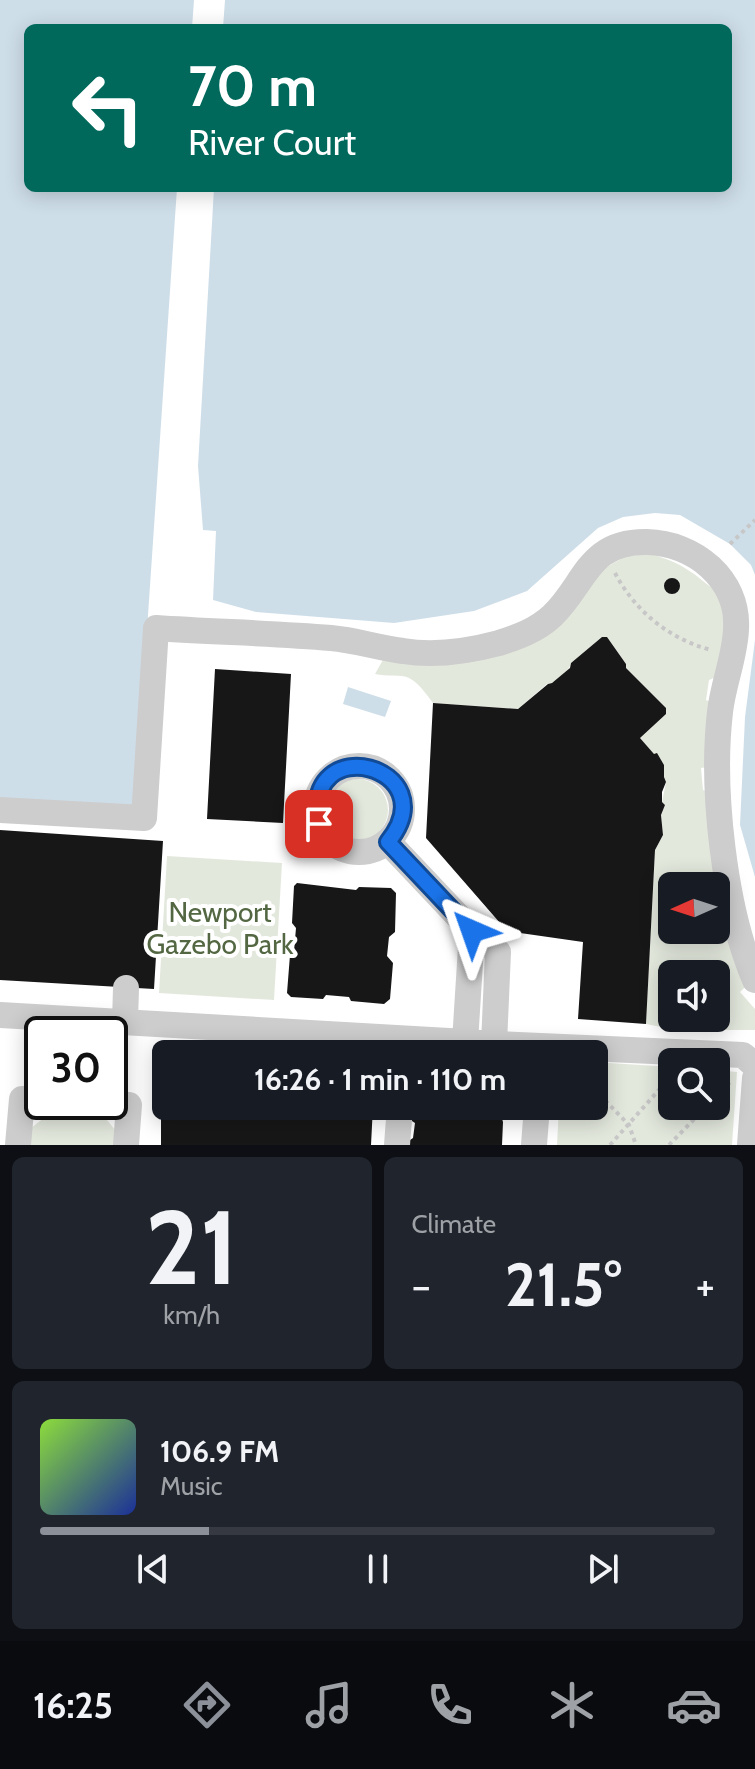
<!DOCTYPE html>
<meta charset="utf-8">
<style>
body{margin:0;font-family:Cabin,sans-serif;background:#20242c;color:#f1f3f6;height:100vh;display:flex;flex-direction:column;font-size:30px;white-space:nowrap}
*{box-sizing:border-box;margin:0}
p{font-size:26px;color:#9ea1a6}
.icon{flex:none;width:44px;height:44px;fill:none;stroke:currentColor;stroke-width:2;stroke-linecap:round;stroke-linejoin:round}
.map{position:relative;height:1145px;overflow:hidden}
.panel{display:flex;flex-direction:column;gap:12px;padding:12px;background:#0d0f14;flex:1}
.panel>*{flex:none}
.banner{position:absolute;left:24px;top:24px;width:708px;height:168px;border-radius:12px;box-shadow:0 4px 20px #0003;background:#00695c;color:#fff;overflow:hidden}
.needle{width:52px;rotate:267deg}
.buttons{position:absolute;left:658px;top:872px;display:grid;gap:16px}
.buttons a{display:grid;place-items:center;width:72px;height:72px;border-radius:12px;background:#171b24;box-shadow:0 4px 20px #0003;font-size:40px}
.speed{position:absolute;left:24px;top:1016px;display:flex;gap:16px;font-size:40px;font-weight:700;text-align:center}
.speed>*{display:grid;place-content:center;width:104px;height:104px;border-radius:50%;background:#171b24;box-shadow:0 4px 20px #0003;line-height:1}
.speed .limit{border:4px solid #111;border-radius:12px;background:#fff;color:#111}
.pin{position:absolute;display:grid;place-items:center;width:68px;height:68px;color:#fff;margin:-34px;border-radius:16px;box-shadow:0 4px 12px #0006}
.me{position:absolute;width:88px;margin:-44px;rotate:317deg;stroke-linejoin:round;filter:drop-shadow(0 0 6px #0008)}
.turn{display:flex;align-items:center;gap:28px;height:168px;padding:0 32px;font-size:36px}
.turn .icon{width:104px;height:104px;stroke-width:2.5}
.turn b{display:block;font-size:56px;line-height:68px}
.big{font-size:60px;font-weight:700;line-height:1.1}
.panel .tile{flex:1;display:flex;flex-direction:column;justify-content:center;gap:12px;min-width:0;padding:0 28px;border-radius:12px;background:#20242c}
.panel .dial{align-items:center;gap:0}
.dial b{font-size:104px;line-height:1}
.song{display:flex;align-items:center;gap:24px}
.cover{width:96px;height:96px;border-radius:12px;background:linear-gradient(135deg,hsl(90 70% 55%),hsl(230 70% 35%))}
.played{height:8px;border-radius:4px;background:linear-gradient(90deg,#8c9099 25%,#363941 25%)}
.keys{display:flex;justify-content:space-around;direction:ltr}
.heat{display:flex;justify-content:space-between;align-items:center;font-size:44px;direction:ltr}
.panel .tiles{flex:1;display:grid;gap:12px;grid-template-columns:1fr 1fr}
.tile:last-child{grid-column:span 2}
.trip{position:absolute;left:152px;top:1040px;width:456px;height:80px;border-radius:12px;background:#171b24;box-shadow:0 4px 20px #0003;font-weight:700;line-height:80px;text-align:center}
.tabs{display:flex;height:128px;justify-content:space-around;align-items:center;background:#090b0e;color:#9ea1a6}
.tabs .icon{width:56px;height:56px}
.tabs .on{color:#8c9099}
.tabs b{font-size:36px;color:#f1f3f6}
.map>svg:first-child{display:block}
.green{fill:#e3e8dd;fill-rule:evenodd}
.water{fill:#cedee9}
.building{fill:#171717}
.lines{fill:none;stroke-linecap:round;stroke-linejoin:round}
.path{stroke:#c7c7c7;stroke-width:4;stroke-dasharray:4 4;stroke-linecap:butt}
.minor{stroke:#cdcdcd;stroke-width:26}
.route-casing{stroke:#114b97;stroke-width:20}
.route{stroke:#1a73e8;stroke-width:14}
.labels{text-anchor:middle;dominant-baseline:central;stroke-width:8;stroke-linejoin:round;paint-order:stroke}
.park-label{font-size:28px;fill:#536742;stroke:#fff}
</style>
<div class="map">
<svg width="755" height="1145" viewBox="0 0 755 1145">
<rect width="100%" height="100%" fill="#fff"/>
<!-- green -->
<path class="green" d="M641 551C658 556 676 561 691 572 702 579 707 586 719 591L725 630 716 677 709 680 706 700 711 702 708 767 701 768 703 790 710 792 716 878 710 879V886H672V930H716V901H719L746 986 740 992 755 1009V1030H676L646 1024 655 850 663 835 661 815 665 805 662 802 666 782 664 777V765L657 754H654L640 738 666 714V708L626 668V664L607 637H602L571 663C569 672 556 683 547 684L518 709 433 703C427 695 418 682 409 678 401 674 386 677 375 674L384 658H482L596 573 626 556ZM672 974H716V1018H672Z
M326 810a31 31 0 1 1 62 0a31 31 0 1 1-62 0Z
M167 856 282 863 274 1000 159 993Z
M594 1062 672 1067V1106H716V1070L737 1072 732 1145H557L559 1106H594Z
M49 1114 107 1120 116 1131V1145H29L31 1128Z"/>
<!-- water -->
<path class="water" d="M0 0H194L192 28H28V188H177L135 807 0 800Z
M225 0H755V575L751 565 730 544 680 515 655 513 623 517 598 528 527 591 474 611 394 623 256 612 213 600 216 531 203 530 198 466 214 188H728V28H223Z
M755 640V877L740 825 745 717Z
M348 687 391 701 385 717 343 704Z"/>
<!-- building -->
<path class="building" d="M664 586a8 8 0 1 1 16 0a8 8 0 1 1-16 0Z
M602 637H607L626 664V668L666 708V714L640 738 654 754 657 753 664 765V777L666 782 662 792V802L665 805 661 815 663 835 655 850 646 1024 578 1019 583 942 507 931 426 838 433 703 518 709 548 684 552 683 570 668 571 663Z
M215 669 291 674 283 823 207 819Z
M0 830 163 841 154 989 0 980Z
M297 883 356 890 359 887 391 888 396 893 395 932 389 937 387 956 393 963 390 999 384 1004 351 1001 349 997 326 995 323 999 291 997 287 993 290 955 294 951 296 928 292 923 294 886Z
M161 1095H166V1106H373L371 1145H161Z
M416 1106H498L503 1122 502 1145H410V1140L413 1138 415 1123 412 1121V1116L416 1114Z"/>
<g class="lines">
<!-- path -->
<path class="path" d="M730 544 755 520
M615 573C635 611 669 639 711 650
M594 1089 629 1125 636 1145
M716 1097 732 1080
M610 1145 666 1082
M669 1145 707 1106"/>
<!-- minor -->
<path class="minor" d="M316 809a43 43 0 1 1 86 0a43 43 0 1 1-86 0Z
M0 810 144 818 156 628C214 632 273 633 331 638 355 640 379 648 403 651 433 656 469 651 499 643 518 637 537 630 552 616 586 584 587 541 647 542 694 543 739 579 736 629 735 657 723 684 720 712 711 789 724 908 755 980
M388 842 472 931 498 952 494 1044
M0 1015 518 1045 743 1055 755 1066
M125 1022 126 988
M465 1042 472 931
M83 1102 129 1105 126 1145
M18 1145 22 1099 42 1100
M397 1145 400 1106
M534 1145 537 1106
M750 1145 755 1078"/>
</g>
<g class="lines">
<!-- route casing -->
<g class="route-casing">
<path id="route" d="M319 824C301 728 449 766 388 842L472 931"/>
</g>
<!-- route -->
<use href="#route" class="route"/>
</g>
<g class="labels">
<!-- park labels -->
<g class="park-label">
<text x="220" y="912">Newport<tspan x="220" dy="32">Gazebo Park</tspan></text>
</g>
</g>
</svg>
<div class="buttons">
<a><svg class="needle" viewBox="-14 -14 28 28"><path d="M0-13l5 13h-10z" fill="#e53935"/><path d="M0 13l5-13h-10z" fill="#9ea1a6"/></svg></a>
<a><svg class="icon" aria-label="sound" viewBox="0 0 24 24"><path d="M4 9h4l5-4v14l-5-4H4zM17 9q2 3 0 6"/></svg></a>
<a><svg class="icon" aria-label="search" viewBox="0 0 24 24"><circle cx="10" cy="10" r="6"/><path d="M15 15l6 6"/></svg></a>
</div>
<div class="speed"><div class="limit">30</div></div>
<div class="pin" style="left:319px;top:824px;background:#d93025"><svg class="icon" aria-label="arrive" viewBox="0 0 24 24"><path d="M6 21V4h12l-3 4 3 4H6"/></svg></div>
<svg class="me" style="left:472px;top:931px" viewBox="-20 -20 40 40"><path d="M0-17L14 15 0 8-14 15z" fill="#1a73e8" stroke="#fff" stroke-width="4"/></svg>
<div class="trip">16:26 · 1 min · 110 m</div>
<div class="banner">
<div class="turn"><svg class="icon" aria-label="left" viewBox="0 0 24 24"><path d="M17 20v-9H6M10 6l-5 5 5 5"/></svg><div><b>70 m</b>River Court</div></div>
</div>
</div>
<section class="panel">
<div class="tiles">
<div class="tile dial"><b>21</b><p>km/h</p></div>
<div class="tile"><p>Climate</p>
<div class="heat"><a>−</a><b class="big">21.5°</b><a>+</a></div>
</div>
<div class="tile">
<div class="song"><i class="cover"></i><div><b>106.9 FM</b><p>Music</p></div></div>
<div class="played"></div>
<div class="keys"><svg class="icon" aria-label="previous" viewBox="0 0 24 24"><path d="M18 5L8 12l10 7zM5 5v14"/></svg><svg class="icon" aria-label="pause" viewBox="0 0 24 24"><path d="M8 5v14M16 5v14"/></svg><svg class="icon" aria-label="next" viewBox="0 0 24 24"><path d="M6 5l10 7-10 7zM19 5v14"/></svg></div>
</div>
</div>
</section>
<nav class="tabs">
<b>16:25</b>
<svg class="icon on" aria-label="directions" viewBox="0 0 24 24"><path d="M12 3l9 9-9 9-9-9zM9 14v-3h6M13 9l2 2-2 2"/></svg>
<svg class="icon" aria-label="music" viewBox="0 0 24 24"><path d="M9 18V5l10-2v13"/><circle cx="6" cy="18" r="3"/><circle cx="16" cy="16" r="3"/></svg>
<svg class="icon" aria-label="phone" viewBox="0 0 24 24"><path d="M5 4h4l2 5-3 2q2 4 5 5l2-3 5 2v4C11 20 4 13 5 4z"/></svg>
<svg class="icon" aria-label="climate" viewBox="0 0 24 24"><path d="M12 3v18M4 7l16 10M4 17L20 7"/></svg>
<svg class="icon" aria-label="car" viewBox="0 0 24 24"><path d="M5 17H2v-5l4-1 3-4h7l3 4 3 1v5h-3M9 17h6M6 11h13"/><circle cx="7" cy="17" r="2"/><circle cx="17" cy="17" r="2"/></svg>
</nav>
